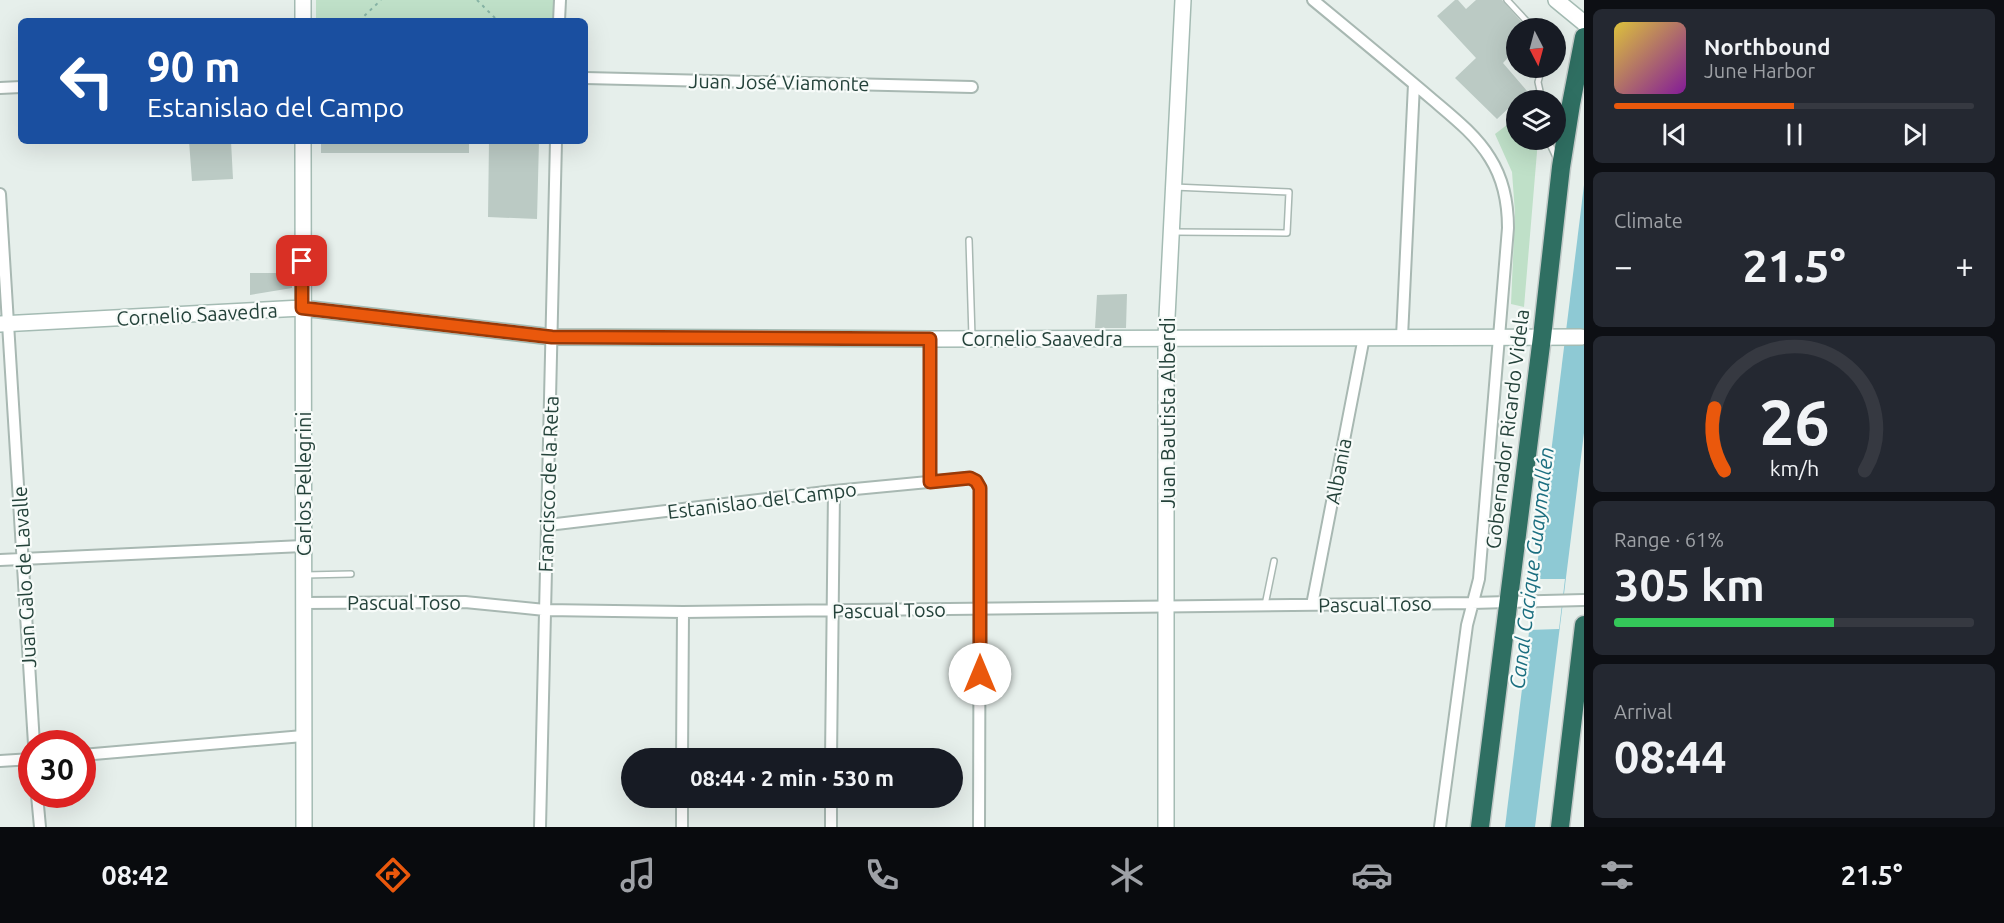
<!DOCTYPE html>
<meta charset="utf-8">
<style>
body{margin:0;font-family:Ubuntu,sans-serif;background:#242831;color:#f1f3f6;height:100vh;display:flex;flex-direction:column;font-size:22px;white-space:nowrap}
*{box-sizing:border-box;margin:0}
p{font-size:20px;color:#9ea1a6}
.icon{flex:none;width:33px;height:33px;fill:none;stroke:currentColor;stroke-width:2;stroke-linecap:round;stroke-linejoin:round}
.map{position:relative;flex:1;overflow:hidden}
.panel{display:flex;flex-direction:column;gap:9px;padding:9px;background:#0d0f14;width:420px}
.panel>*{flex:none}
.hud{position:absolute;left:18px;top:18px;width:570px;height:126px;border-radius:9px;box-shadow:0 6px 24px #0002;background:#1a4fa0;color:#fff;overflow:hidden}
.needle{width:39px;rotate:174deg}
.tools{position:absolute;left:1506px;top:18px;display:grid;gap:12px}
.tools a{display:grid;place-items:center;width:60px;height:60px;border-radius:50%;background:#171b24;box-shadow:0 6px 24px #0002;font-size:30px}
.speed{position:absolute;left:18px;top:730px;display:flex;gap:12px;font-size:30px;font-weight:700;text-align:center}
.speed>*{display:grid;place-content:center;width:78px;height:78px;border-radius:50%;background:#171b24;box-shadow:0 6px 24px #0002;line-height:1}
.speed .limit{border:9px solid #d22;background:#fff;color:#111}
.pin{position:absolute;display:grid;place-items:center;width:51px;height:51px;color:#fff;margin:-26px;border-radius:12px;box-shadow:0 3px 9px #0006}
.me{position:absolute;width:66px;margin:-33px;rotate:0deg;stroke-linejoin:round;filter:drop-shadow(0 0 4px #0008)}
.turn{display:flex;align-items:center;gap:21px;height:126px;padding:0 30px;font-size:27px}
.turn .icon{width:78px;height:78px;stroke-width:2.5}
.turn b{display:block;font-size:42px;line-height:51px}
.big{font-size:45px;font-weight:600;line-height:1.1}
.panel .card{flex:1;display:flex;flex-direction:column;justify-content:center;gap:9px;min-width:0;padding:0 21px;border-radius:9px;background:#242831}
.panel .dial{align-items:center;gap:0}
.dial svg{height:156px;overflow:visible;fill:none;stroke:#363941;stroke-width:7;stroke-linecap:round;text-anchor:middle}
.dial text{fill:#f1f3f6;stroke:none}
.song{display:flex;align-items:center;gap:18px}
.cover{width:72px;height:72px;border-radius:9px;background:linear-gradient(135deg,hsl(50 70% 55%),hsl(290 70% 35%))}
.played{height:6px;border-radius:3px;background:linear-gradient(90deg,#ea580c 50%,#363941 50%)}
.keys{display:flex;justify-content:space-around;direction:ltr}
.heat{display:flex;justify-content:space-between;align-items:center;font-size:33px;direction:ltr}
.charge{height:9px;border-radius:4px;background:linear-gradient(90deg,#34c759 61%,#363941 0)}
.trip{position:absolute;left:621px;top:748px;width:342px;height:60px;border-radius:30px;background:#171b24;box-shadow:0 6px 24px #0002;font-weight:600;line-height:60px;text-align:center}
.tabs{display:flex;height:96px;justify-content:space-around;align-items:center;background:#090b0e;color:#9ea1a6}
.tabs .icon{width:42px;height:42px}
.tabs .selected{color:#ea580c}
.tabs b{font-size:27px;color:#f1f3f6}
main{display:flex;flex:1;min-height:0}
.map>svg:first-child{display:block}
.green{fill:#bfe0c8}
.water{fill:#8ec9d4}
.pier{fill:#e6efeb}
.building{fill:#bbcac4}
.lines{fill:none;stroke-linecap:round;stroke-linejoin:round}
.lane-casing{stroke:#a8b8b2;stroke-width:8}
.street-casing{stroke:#a8b8b2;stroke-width:14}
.secondary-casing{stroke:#a4bbb3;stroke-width:18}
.highway-casing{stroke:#c2cac8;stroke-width:21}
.path{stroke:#86b3a5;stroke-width:2;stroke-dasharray:3 4.5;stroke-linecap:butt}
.lane{stroke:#fff;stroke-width:5}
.street{stroke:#fff;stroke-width:10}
.secondary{stroke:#fff;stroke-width:15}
.highway{stroke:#2f6f62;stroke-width:18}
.route-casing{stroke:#983908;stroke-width:15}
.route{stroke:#ea580c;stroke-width:10}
.labels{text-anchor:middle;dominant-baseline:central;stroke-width:4.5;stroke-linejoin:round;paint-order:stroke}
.street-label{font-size:20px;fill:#24423a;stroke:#f7fbf9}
.water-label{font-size:21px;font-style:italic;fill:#1c6f80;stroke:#f7fbf9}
</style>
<main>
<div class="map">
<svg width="1584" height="827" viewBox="0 0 1584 827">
<rect width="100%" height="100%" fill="#e6efeb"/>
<!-- green -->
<path class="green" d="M316 0H553V21H316Z
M1516 118V140H1538L1524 307 1511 304 1515 213 1512 172 1495 134Z"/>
<!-- water -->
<path class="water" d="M1584 185V433L1535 827H1505Z"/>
<!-- pier -->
<path class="pier" d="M1535 579H1565L1559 629 1528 630Z"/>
<!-- building -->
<path class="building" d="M1455 0H1458L1466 9 1476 0H1502L1527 28H1516V49L1503 63 1527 91 1497 119 1455 78 1476 58 1437 16Z
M189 141H231L233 179 192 181Z
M321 141H469V153H321Z
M489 141H539L537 219 488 217Z
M250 273H292V288L250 295Z
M1127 294 1126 328H1095L1097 295Z"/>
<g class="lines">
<!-- lane casing -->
<g class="lane-casing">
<path id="lane" d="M1507 0 1533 28
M1542 68 1538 82 1542 100
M1548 140 1556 157
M1173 232 1287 233 1289 192 1174 187
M969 240 972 337
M305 575 351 574
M1265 605 1274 561"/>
</g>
<!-- street casing -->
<g class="street-casing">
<path id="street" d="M1313 0C1353 33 1393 66 1433 100 1453 117 1476 135 1490 158 1504 180 1508 203 1508 228L1479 579 1467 625 1440 827
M559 21 560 0
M585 78 972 87
M0 88 21 87
M0 194 34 744
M1402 337 1414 84
M930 339V482
M548 525 834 491 970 478 976 481 980 488 979 827
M0 560 303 546
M303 603 465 602 545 610 683 612 1472 603 1584 600
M1312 605 1364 337
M82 755 303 736
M682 759 683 612
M831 759 834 491
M0 761 32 759
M37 795 40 827
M540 827 556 141
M682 827V798
M831 827V798"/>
</g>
<!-- secondary casing -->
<g class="secondary-casing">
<path id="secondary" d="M1556 0 1584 23
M303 21V0
M303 141 304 827
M0 324 302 308 552 337 930 339 1581 337
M1166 827V337L1183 0"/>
</g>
<!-- highway casing -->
<g class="highway-casing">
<path id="highway" d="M1480 827 1542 337 1561 167 1571 104 1584 37
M1560 827 1584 625"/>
</g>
<!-- path -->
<path class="path" d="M477 0 498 21
M359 21 381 0"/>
<!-- lane -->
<use href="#lane" class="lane"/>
<!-- street -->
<use href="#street" class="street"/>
<!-- secondary -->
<use href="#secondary" class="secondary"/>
<!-- highway -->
<use href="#highway" class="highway"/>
</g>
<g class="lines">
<!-- route casing -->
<g class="route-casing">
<path id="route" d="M302 261V308L552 337 930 339V482L970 478 976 481 980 488V674"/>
</g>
<!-- route -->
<use href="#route" class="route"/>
</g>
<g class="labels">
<!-- street labels -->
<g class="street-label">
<text transform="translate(779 82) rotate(1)">Juan José Viamonte</text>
<text transform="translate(197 314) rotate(-3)">Cornelio Saavedra</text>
<text x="1042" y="338">Cornelio Saavedra</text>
<text transform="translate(1167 413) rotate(-90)">Juan Bautista Alberdi</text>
<text transform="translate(1507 429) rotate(-83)">Gobernador Ricardo Videla</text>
<text transform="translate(1338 471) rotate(-79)">Albania</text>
<text transform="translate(303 484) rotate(-90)">Carlos Pellegrini</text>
<text transform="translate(548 484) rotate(-88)">Francisco de la Reta</text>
<text transform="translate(762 500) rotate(-7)">Estanislao del Campo</text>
<text transform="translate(24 577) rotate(-93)">Juan Galo de Lavalle</text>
<text x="404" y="602">Pascual Toso</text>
<text transform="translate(1375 604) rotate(-1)">Pascual Toso</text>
<text transform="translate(889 610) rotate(-1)">Pascual Toso</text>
</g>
<!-- water labels -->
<g class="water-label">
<text transform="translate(1531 568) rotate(-83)">Canal Cacique Guaymallén</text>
</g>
</g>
</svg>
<div class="tools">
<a><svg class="needle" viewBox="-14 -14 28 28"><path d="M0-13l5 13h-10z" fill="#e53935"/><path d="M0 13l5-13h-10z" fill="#9ea1a6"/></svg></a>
<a><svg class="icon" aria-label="layers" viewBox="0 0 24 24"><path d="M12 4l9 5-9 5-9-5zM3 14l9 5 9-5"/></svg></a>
</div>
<div class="speed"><div class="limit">30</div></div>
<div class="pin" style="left:302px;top:261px;background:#d93025"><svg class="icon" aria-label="arrive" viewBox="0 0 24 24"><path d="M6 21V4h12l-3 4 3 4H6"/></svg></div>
<svg class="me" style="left:980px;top:674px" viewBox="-20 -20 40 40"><circle r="19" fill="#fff"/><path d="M0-13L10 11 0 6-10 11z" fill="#ea580c"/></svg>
<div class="trip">08:44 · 2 min · 530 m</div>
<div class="hud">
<div class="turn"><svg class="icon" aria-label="left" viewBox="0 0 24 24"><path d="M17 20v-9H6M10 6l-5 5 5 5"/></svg><div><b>90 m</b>Estanislao del Campo</div></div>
</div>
</div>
<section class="panel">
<div class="card">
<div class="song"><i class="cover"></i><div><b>Northbound</b><p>June Harbor</p></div></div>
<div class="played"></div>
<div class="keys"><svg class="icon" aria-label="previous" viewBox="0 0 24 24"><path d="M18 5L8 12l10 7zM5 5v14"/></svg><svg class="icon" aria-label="pause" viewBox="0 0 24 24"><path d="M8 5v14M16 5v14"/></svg><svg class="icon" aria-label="next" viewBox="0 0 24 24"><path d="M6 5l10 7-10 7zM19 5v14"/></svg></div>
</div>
<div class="card"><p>Climate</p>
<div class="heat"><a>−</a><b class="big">21.5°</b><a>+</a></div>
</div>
<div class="card dial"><svg viewBox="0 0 100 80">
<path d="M14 69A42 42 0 1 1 86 69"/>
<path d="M14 69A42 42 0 0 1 9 37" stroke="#ea580c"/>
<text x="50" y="56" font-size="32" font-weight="700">26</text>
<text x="50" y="72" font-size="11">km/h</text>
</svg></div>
<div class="card"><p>Range · 61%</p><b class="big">305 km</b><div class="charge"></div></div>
<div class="card"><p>Arrival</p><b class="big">08:44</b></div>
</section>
</main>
<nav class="tabs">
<b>08:42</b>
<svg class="icon selected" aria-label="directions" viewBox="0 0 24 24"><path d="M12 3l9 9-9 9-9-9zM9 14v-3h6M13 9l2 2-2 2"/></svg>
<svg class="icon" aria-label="music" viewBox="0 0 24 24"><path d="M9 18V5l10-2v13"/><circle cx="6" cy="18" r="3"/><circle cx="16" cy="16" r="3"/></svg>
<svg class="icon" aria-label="phone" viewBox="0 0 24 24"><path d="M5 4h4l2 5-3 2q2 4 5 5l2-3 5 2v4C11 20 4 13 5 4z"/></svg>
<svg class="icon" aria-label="climate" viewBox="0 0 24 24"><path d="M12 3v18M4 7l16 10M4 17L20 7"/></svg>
<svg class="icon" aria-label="car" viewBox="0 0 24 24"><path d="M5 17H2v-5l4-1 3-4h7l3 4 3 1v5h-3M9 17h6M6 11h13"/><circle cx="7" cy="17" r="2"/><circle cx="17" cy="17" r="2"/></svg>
<svg class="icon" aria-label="filters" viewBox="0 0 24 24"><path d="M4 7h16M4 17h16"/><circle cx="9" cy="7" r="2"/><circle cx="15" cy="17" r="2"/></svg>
<b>21.5°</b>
</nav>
